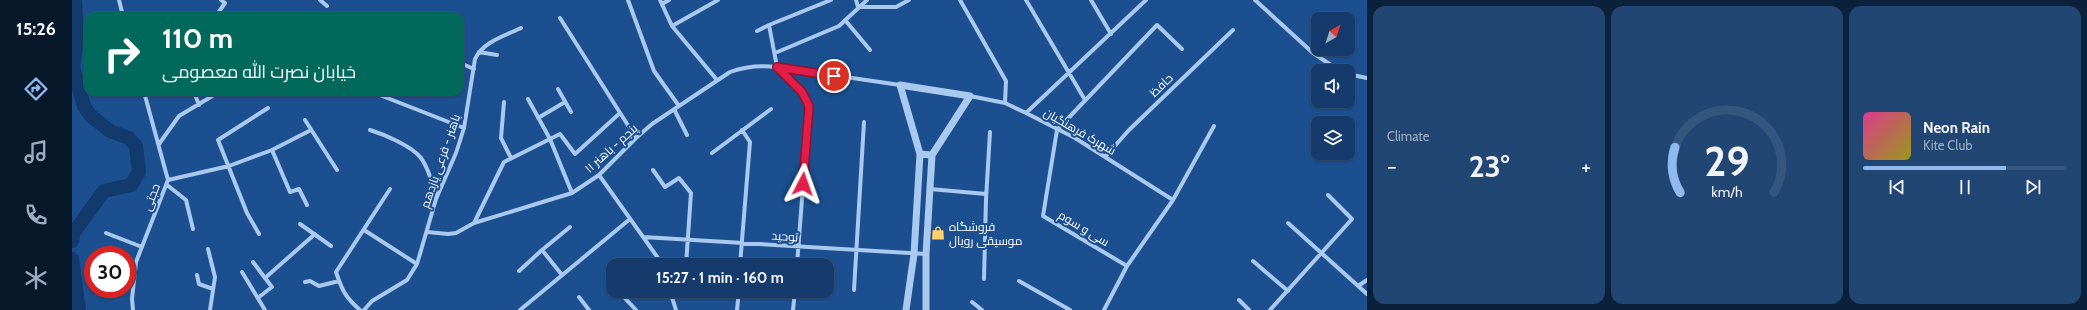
<!DOCTYPE html>
<meta charset="utf-8">
<style>
body{margin:0;font-family:Cabin,Cairo,sans-serif;background:#214673;color:#f1f3f6;height:100vh;display:flex;flex-direction:column;font-size:15px;white-space:nowrap}
*{box-sizing:border-box;margin:0}
p{font-size:13px;color:#9dadc1}
.icon{flex:none;width:22px;height:22px;fill:none;stroke:currentColor;stroke-width:2;stroke-linecap:round;stroke-linejoin:round}
.map{position:relative;flex:1;overflow:hidden}
.sheet{display:flex;flex-direction:column;gap:6px;padding:6px;background:#0b203b;width:720px}
.sheet>*{flex:none}
.top-card{position:absolute;left:12px;top:12px;width:380px;height:84px;border-radius:12px;box-shadow:0 1px 3px #0004,0 0 0 1px #33557e;background:#00695c;color:#fff;overflow:hidden}
.needle{width:26px;rotate:39deg}
.tools{position:absolute;left:1239px;top:12px;display:grid;gap:8px}
.tools a{display:grid;place-items:center;width:44px;height:44px;border-radius:8px;background:#143b6b;box-shadow:0 1px 3px #0004,0 0 0 1px #33557e;font-size:20px}
.speed{position:absolute;left:12px;top:246px;display:flex;gap:8px;font-size:20px;font-weight:700;text-align:center}
.speed>*{display:grid;place-content:center;width:52px;height:52px;border-radius:50%;background:#143b6b;box-shadow:0 1px 3px #0004,0 0 0 1px #33557e;line-height:1}
.speed .limit{border:6px solid #d22;background:#fff;color:#111}
.pin{position:absolute;display:grid;place-items:center;width:34px;height:34px;color:#fff;margin:-17px;border:2px solid #fff;border-radius:50%;box-shadow:0 1px 4px #0007}
.me{position:absolute;width:44px;margin:-22px;rotate:4deg;stroke-linejoin:round;filter:drop-shadow(0 0 3px #0008)}
.turn{display:flex;align-items:center;gap:14px;height:84px;padding:0 12px;font-size:18px}
.turn .icon{width:52px;height:52px;stroke-width:2.5}
.turn b{display:block;font-size:28px;line-height:34px}
.big{font-size:30px;font-weight:700;line-height:1.1}
.sheet .card{flex:1;display:flex;flex-direction:column;justify-content:center;gap:6px;min-width:0;padding:0 14px;border-radius:12px;background:#214673}
.sheet .dial{align-items:center;gap:0}
.dial svg{height:104px;overflow:visible;fill:none;stroke:#33557e;stroke-width:7;stroke-linecap:round;text-anchor:middle}
.dial text{fill:#f1f3f6;stroke:none}
.song{display:flex;align-items:center;gap:12px}
.cover{width:48px;height:48px;border-radius:6px;background:linear-gradient(135deg,hsl(330 70% 55%),hsl(60 70% 35%))}
.played{height:4px;border-radius:2px;background:linear-gradient(90deg,#90b9f0 70%,#33557e 70%)}
.keys{display:flex;justify-content:space-around;direction:ltr}
.heat{display:flex;justify-content:space-between;align-items:center;font-size:22px;direction:ltr}
.sheet .tiles{flex:1;display:grid;gap:6px;grid-template-columns:repeat(3,1fr)}
.trip{position:absolute;left:534px;top:258px;width:228px;height:40px;border-radius:12px;background:#143b6b;box-shadow:0 1px 3px #0004,0 0 0 1px #33557e;font-weight:700;line-height:40px;text-align:center}
main{display:flex;flex:1;min-height:0}
.dock{display:flex;flex-direction:column;width:72px;justify-content:space-around;align-items:center;background:#08182b;color:#9dadc1}
.dock .icon{width:28px;height:28px}
.dock .on{color:#90b9f0}
.dock b{font-size:18px;color:#f1f3f6}
.map>svg:first-child{display:block}
.lines{fill:none;stroke-linecap:round;stroke-linejoin:round}
.river{stroke:#123a6d;stroke-width:14}
.minor{stroke:#a9c9ee;stroke-width:4}
.tertiary{stroke:#a9c9ee;stroke-width:7}
.route-casing{stroke:#92132f;stroke-width:10}
.route{stroke:#e11d48;stroke-width:7}
.labels{text-anchor:middle;dominant-baseline:central;stroke-width:4;stroke-linejoin:round;paint-order:stroke}
.street-label{font-size:12px;fill:#fff;stroke:#1b4f8f}
.poi-label{font-size:12px;fill:#fff;stroke:#1b4f8f;text-anchor:start}
</style>
<main>
<nav class="dock">
<b>15:26</b>
<svg class="icon on" aria-label="directions" viewBox="0 0 24 24"><path d="M12 3l9 9-9 9-9-9zM9 14v-3h6M13 9l2 2-2 2"/></svg>
<svg class="icon" aria-label="music" viewBox="0 0 24 24"><path d="M9 18V5l10-2v13"/><circle cx="6" cy="18" r="3"/><circle cx="16" cy="16" r="3"/></svg>
<svg class="icon" aria-label="phone" viewBox="0 0 24 24"><path d="M5 4h4l2 5-3 2q2 4 5 5l2-3 5 2v4C11 20 4 13 5 4z"/></svg>
<svg class="icon" aria-label="climate" viewBox="0 0 24 24"><path d="M12 3v18M4 7l16 10M4 17L20 7"/></svg>
</nav>
<div class="map">
<svg width="1295" height="310" viewBox="0 0 1295 310">
<rect width="100%" height="100%" fill="#1b4f8f"/>
<g class="lines">
<!-- river -->
<path class="river" d="M0 241 2 232 32 191 59 185 67 172 64 146 57 138 38 131 19 116 12 106 1 68 5 38 3 0
M0 259 7 310"/>
<!-- minor -->
<path class="minor" d="M47 0 51 16
M248 0 255 6
M556 0 582 71 607 106
M588 0 600 26 645 80
M784 0 786 7
M888 0 934 81 933 103
M954 0 1013 100
M1019 0 1039 34
M1183 0 1241 53 1268 71
M590 4 597 0
M786 7H824L837 0
M120 14 125 16
M144 16 153 3 149 0
M488 18 564 138
M773 20 798 50
M600 26 646 0
M685 31 697 25
M407 52 425 55
M703 53 767 26 795 0
M388 63 402 69
M705 67 730 92 737 106 725 265
M705 67 697 25 759 0
M1276 74 1295 78
M486 89 499 112
M122 92 127 105
M300 92 392 128
M898 96 933 103 954 113 1003 138 1101 200
M456 99 478 139 500 193
M432 102 429 138 439 158
M602 109 615 135
M954 113 1074 0
M466 118 493 102
M233 120 265 170
M298 130C311 134 340 146 349 158 357 169 361 185 364 198
M87 144 107 116 147 92
M200 150 218 192 227 189 235 205
M640 153 699 109
M1033 157 1057 130 1161 30
M581 170 593 187 607 178 619 193 614 265
M527 175 586 258 589 265
M96 180 157 166 200 150 239 130
M95 185 114 200 121 229
M858 189 914 194
M402 223 432 162 488 134 503 154 548 113
M1216 223 1295 294
M228 224 259 246
M292 230 345 264
M355 232 376 234 384 233 402 223 500 193 527 175 564 138 580 124 658 72C674 66 688 65 705 67L828 85
M34 233 70 247
M187 234 175 213 146 140 196 108
M571 237 854 254
M136 249 143 277 138 310
M1181 261 1216 291
M181 262 193 278
M579 265 586 258
M668 265 678 142 670 130
M1055 266 971 216 985 130 1085 25 1110 49
M447 271 470 250
M170 272 193 310
M125 275 127 284 141 289
M490 275 470 250 498 227
M912 279 914 199 918 132
M947 281 998 310
M233 282 238 281 247 286 267 281
M1286 286 1295 280
M782 290 792 122
M553 291 549 294 564 310
M598 291 604 310
M187 297 200 287 193 278 243 234
M507 297 517 310
M1167 300 1177 310
M900 302 910 310
M61 310 60 299 64 262 96 180 72 92
M288 310C273 297 270 290 264 272L318 189
M292 310 300 301 335 280 345 264 364 199 384 153 392 128 403 59C411 42 432 36 449 28
M448 310 558 219
M665 310 667 291
M721 310 723 291
M1032 310 1055 266 1101 200 1142 126
M1198 310 1280 219 1256 195"/>
<!-- tertiary -->
<path class="tertiary" d="M834 310 842 254 848 154
M854 310V254L860 155 898 96 828 85 848 154 860 155"/>
</g>
<g class="lines">
<!-- route casing -->
<g class="route-casing">
<path id="route" d="M731 184 737 106 730 92 705 67 762 76"/>
</g>
<!-- route -->
<use href="#route" class="route"/>
</g>
<!-- icons -->
<defs>
<g id="shop-bare" transform="scale(1.08)"><path d="M-5-2.5h2.3a2.7 3.5 0 0 1 5.4 0H5L5.5 6h-11ZM-1.5-2.5h3a1.5 2.3 0 0 0-3 0Z" fill="#ffd166" stroke="#1b4f8f" stroke-width="2.5" paint-order="stroke"/></g>
</defs>
<g fill-rule="evenodd">
<use href="#shop-bare" x="866" y="233"/>
</g>
<g class="labels">
<!-- street labels -->
<g class="street-label">
<text transform="translate(1089 85) rotate(-44)">حافظ</text>
<text transform="translate(1008 131) rotate(30)">شهرک فرهنگیان</text>
<text transform="translate(539 148) rotate(-42)">پنجم - باهنر ۱۱</text>
<text transform="translate(368 161) rotate(-71)">باهنر - فرعی یازدهم</text>
<text transform="translate(79 197) rotate(-69)">حجتی</text>
<text transform="translate(1012 228) rotate(31)">سی و سوم</text>
<text transform="translate(713 236) rotate(4)">توحید</text>
</g>
<!-- poi labels -->
<g class="poi-label">
<text x="877" y="226">فروشگاه<tspan x="877" dy="14">موسیقی رویال</tspan></text>
</g>
</g>
</svg>
<div class="tools">
<a><svg class="needle" viewBox="-14 -14 28 28"><path d="M0-13l5 13h-10z" fill="#e53935"/><path d="M0 13l5-13h-10z" fill="#9dadc1"/></svg></a>
<a><svg class="icon" aria-label="sound" viewBox="0 0 24 24"><path d="M4 9h4l5-4v14l-5-4H4zM17 9q2 3 0 6"/></svg></a>
<a><svg class="icon" aria-label="layers" viewBox="0 0 24 24"><path d="M12 4l9 5-9 5-9-5zM3 14l9 5 9-5"/></svg></a>
</div>
<div class="speed"><div class="limit">30</div></div>
<div class="pin" style="left:762px;top:76px;background:#d93025"><svg class="icon" aria-label="arrive" viewBox="0 0 24 24"><path d="M6 21V4h12l-3 4 3 4H6"/></svg></div>
<svg class="me" style="left:731px;top:184px" viewBox="-20 -20 40 40"><path d="M0-17L14 15 0 8-14 15z" fill="#e11d48" stroke="#fff" stroke-width="4"/></svg>
<div class="trip">15:27 · 1 min · 160 m</div>
<div class="top-card">
<div class="turn"><svg class="icon" aria-label="right" viewBox="0 0 24 24"><path d="M7 20v-9h11M14 6l5 5-5 5"/></svg><div><b>110 m</b>خیابان نصرت الله معصومی</div></div>
</div>
</div>
<section class="sheet">
<div class="tiles">
<div class="card"><p>Climate</p>
<div class="heat"><a>−</a><b class="big">23°</b><a>+</a></div>
</div>
<div class="card dial"><svg viewBox="0 0 100 80">
<path d="M14 69A42 42 0 1 1 86 69"/>
<path d="M14 69A42 42 0 0 1 10 34" stroke="#90b9f0"/>
<text x="50" y="56" font-size="32" font-weight="700">29</text>
<text x="50" y="72" font-size="11">km/h</text>
</svg></div>
<div class="card">
<div class="song"><i class="cover"></i><div><b>Neon Rain</b><p>Kite Club</p></div></div>
<div class="played"></div>
<div class="keys"><svg class="icon" aria-label="previous" viewBox="0 0 24 24"><path d="M18 5L8 12l10 7zM5 5v14"/></svg><svg class="icon" aria-label="pause" viewBox="0 0 24 24"><path d="M8 5v14M16 5v14"/></svg><svg class="icon" aria-label="next" viewBox="0 0 24 24"><path d="M6 5l10 7-10 7zM19 5v14"/></svg></div>
</div>
</div>
</section>
</main>
